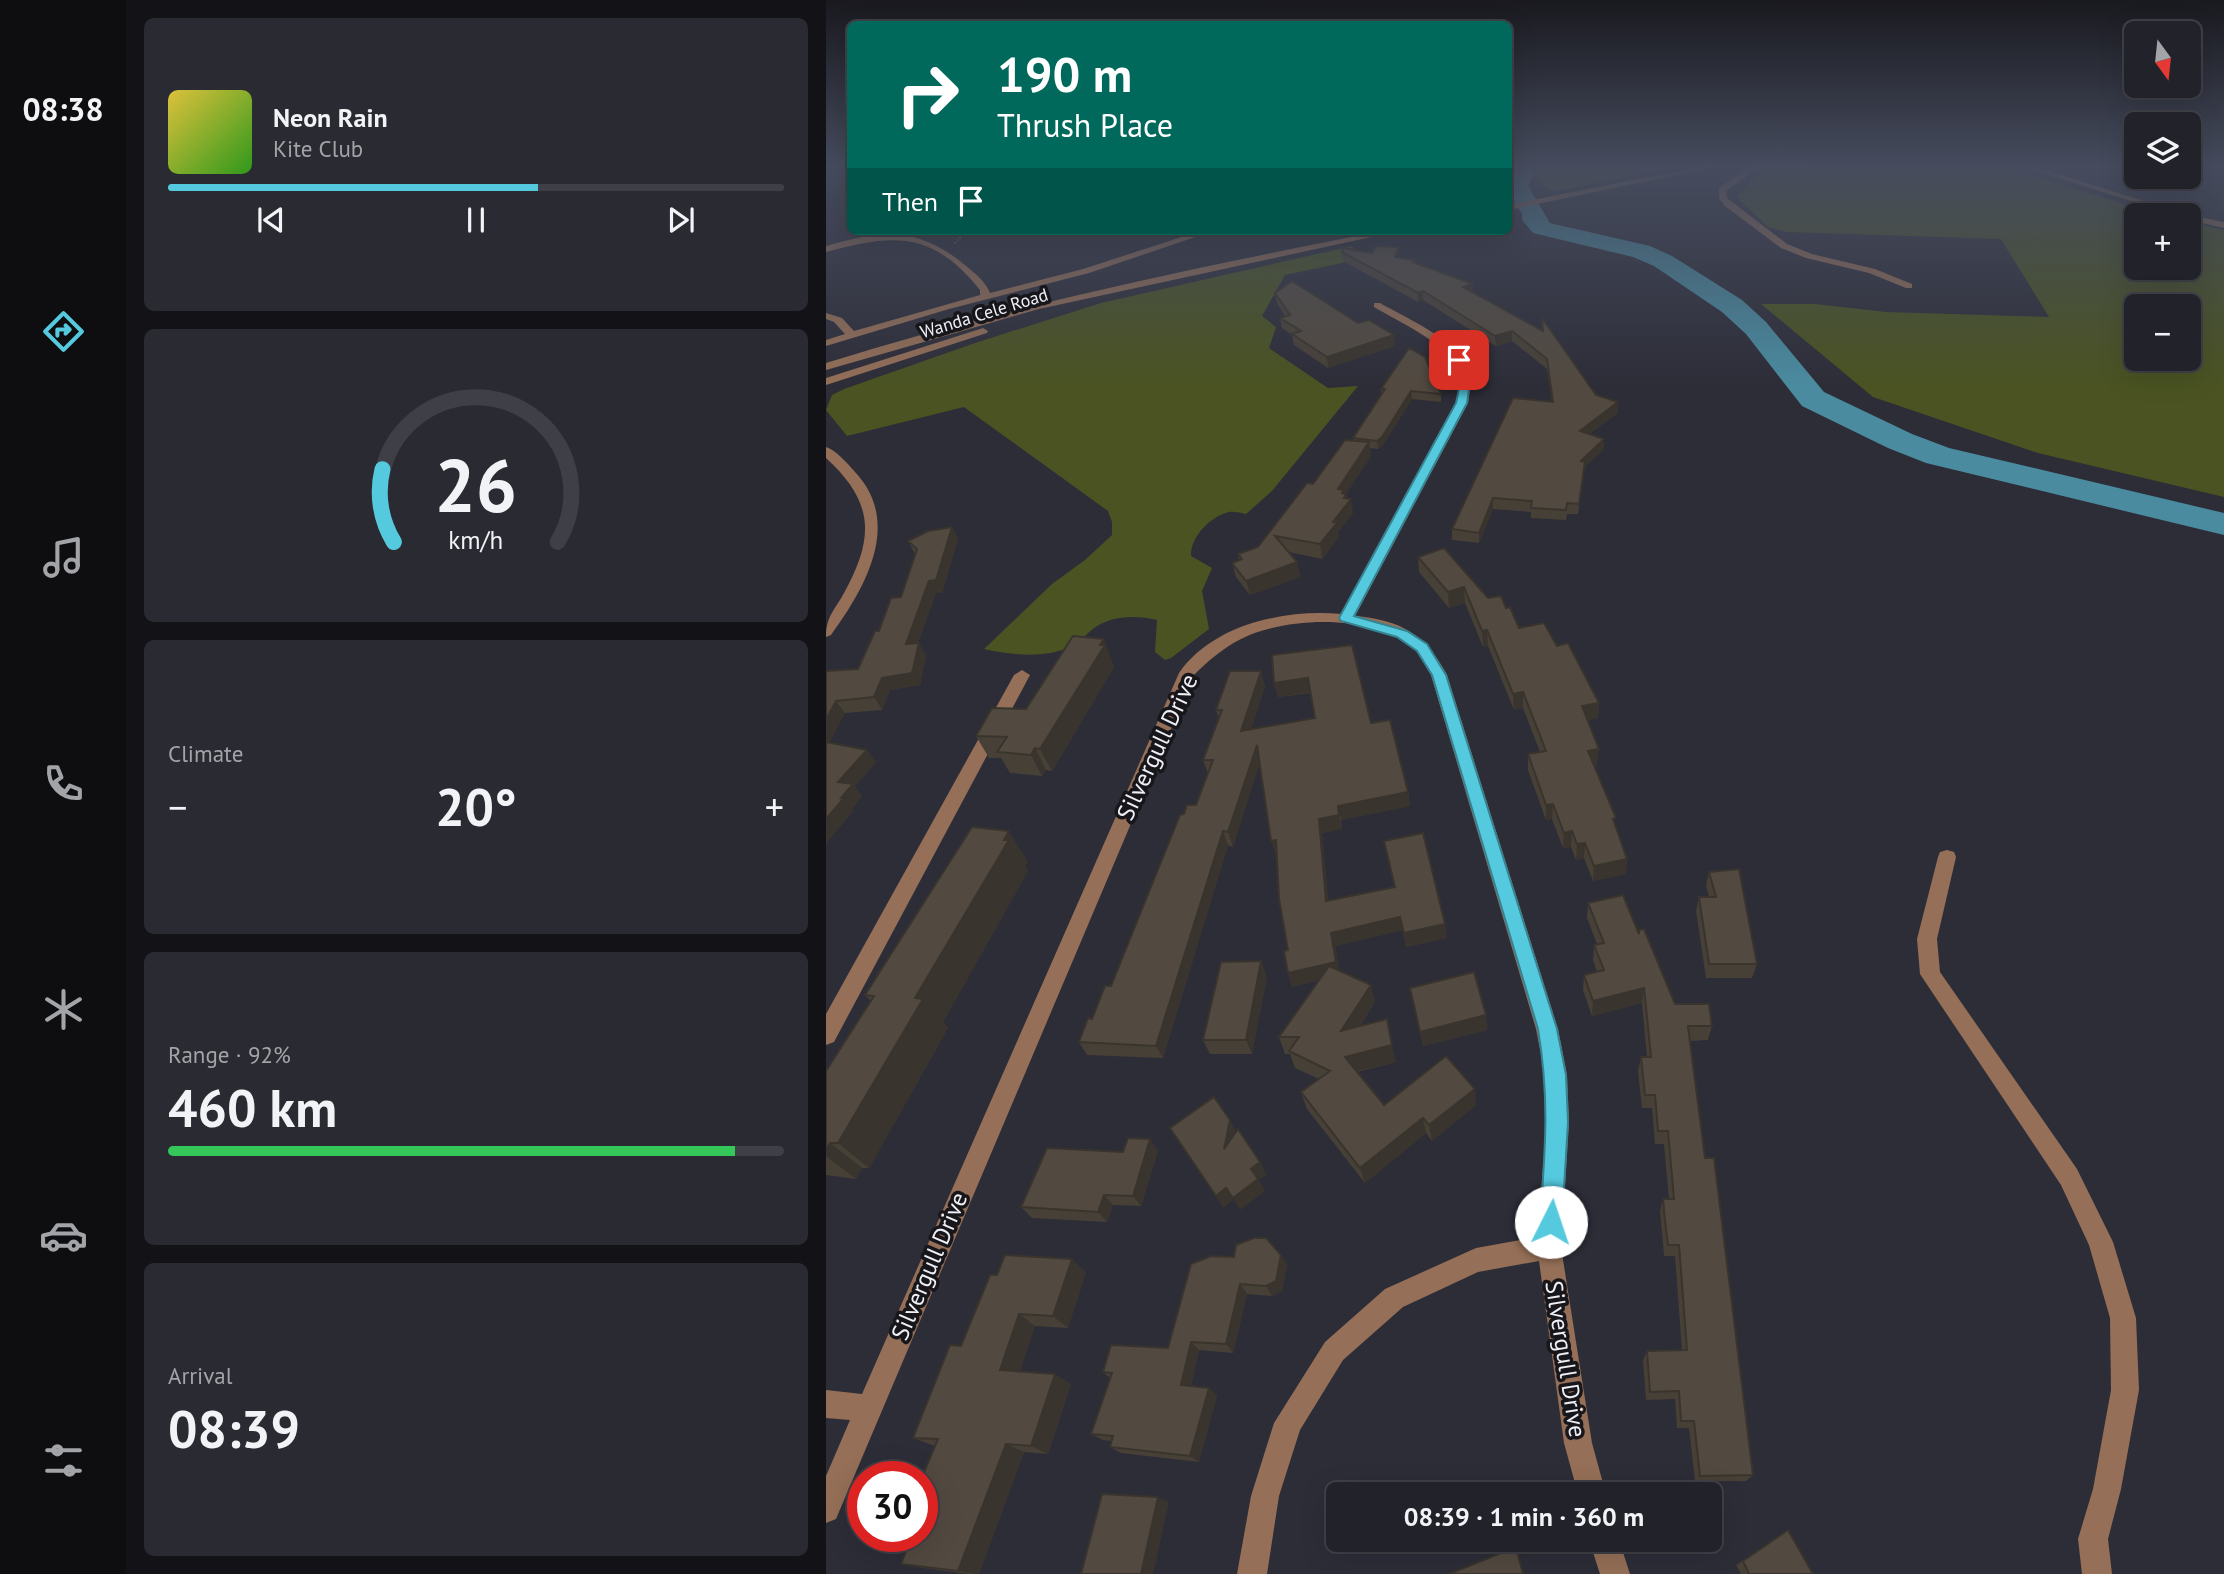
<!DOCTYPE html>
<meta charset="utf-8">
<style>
body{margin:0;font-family:"PT Sans",sans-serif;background:#2a2a32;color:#f1f3f6;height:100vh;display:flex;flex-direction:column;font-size:26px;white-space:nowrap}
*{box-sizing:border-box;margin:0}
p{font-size:23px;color:#a2a4a8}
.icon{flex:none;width:38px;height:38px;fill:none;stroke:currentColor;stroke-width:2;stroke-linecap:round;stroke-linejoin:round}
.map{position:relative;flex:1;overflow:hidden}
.drawer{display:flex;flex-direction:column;gap:18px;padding:18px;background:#131317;width:700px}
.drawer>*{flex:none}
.banner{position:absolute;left:21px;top:21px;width:665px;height:214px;border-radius:10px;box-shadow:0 7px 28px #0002,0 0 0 2px #3f3f47;background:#00695c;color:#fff;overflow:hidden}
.needle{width:46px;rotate:165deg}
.fabs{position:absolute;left:1298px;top:21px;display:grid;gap:14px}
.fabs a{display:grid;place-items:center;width:77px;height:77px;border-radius:10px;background:#22222a;box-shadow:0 7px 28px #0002,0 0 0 2px #3f3f47;font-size:35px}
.speed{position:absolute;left:21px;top:1461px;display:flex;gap:14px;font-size:35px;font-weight:700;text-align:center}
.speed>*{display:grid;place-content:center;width:91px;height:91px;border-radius:50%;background:#22222a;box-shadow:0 7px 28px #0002,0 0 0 2px #3f3f47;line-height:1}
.speed .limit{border:10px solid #d22;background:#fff;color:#111}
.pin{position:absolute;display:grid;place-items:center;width:60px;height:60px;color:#fff;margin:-30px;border-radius:14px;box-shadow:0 4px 10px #0006}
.me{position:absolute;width:77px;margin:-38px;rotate:4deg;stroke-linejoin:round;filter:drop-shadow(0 0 5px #0008)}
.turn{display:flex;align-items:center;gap:24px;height:147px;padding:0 35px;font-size:32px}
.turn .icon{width:91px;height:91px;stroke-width:2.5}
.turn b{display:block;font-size:49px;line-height:60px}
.then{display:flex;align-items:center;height:66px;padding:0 35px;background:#0003;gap:14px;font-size:26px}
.big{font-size:52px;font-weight:600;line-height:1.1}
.drawer .widget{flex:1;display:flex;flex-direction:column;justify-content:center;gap:10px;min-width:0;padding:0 24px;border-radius:10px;background:#2a2a32}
.drawer .dial{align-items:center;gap:0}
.dial svg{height:182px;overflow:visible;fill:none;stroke:#3f3f47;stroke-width:7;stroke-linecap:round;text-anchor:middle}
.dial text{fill:#f1f3f6;stroke:none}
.song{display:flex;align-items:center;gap:21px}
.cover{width:84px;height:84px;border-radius:10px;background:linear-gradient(135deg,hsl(50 70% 55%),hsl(110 70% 35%))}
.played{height:7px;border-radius:4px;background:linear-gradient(90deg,#55cadf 60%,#3f3f47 60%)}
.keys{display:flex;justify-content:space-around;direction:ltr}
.heat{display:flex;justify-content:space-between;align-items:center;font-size:38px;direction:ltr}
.charge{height:10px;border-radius:5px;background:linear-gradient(90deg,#34c759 92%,#3f3f47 0)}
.trip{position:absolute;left:500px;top:1482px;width:396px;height:70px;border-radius:10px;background:#22222a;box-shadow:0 7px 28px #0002,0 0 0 2px #3f3f47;font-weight:600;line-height:70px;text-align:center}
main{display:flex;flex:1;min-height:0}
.tab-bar{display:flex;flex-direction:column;width:126px;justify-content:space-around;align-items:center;background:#0e0e11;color:#a2a4a8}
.tab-bar .icon{width:49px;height:49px}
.tab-bar .current{color:#55cadf}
.tab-bar b{font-size:32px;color:#f1f3f6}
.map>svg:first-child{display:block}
.green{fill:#4a5321;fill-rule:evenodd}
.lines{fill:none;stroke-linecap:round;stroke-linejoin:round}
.river{fill:#4a8ba0;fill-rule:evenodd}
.path{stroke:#7d7d86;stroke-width:2;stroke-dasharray:1 2.5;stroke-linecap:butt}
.minor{fill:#956f57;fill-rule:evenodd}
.wall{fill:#474037}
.shaded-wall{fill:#39342d}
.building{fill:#524a40;stroke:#39342d;stroke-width:2}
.route{fill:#55cadf;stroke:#378391;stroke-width:2}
.labels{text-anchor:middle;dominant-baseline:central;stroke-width:7;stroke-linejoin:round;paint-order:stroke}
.far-street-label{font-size:18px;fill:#efeff6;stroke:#16161b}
.near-street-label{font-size:24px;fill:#efeff6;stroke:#16161b}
</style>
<main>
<nav class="tab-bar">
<b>08:38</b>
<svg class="icon current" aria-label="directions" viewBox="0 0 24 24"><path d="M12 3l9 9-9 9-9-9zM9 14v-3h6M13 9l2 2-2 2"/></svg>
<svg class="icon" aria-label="music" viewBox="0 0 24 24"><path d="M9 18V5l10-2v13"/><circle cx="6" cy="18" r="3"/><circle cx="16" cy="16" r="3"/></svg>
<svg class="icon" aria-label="phone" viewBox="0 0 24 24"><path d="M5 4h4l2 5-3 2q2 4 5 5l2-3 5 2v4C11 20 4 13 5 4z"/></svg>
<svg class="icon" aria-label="climate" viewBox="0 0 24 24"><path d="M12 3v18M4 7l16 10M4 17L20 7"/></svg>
<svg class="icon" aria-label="car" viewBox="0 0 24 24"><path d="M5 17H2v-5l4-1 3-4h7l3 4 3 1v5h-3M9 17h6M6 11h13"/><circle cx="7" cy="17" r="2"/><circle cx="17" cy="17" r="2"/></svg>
<svg class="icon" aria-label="filters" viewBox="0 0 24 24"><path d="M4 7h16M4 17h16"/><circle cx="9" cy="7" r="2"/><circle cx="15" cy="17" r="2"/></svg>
</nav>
<section class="drawer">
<div class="widget">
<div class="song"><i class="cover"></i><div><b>Neon Rain</b><p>Kite Club</p></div></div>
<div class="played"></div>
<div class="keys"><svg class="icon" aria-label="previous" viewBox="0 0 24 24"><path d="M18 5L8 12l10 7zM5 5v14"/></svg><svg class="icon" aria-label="pause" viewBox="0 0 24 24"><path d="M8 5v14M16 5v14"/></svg><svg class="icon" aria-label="next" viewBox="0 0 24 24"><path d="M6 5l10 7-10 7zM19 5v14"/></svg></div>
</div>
<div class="widget dial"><svg viewBox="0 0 100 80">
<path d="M14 69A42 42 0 1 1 86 69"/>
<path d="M14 69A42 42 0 0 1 9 37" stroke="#55cadf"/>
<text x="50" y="56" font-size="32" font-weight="700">26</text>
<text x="50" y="72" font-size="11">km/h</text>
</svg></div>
<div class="widget"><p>Climate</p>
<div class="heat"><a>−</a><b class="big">20°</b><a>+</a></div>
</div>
<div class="widget"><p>Range · 92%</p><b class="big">460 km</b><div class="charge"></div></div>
<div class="widget"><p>Arrival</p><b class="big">08:39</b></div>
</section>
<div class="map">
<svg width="1398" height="1574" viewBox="0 0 1398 1574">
<rect width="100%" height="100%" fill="#2d2d38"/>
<!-- green -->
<path class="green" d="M686 165H858L731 191 723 190 703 171Z
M1100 165H1173L1333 215H1311V268H1363V222L1398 230V497L1212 453 1047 397 935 304H990L1060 312 1223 317 1175 239 961 232 942 227 911 197 935 171ZM1363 306V359H1311V306Z
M526 246 534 259 459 275 436 316 450 327 443 348 502 388 532 386 446 491 420 514C415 513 408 511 403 512 385 516 364 537 365 556L386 568 376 591 383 629 345 658 339 660 329 652 331 620C310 615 284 615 267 629 260 634 254 643 246 646 220 659 185 655 158 649L226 584 259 560 286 535V522L282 511 138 407 21 436 0 410 6 395 18 389 149 343 275 303Z"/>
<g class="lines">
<!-- river -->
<path class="river" d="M682 165C693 165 701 166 708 175L702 186 724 223 824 246 846 256 916 300 940 322 998 392 1086 434 1123 448 1398 513V535L1100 463 1062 448 976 406 920 334 896 312 828 266 807 257 707 233 696 220V214L682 191 685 177Z"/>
<!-- path -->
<path class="path" d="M125 231 134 238 128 244"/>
<!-- minor -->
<path class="minor" d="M882 165H899L682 210V205Z
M915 165H1020L948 170 931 169 900 191 901 198 961 244 986 254 1049 269 1086 284V288H1080L1043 273 980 258 955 248 899 206 893 198V188L922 168Z
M1191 165H1204L1362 215 1398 222V228L1363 220V215H1350Z
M374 231H387L263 273 123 309 0 346V340L19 334 8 322 0 319V313L16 318 28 331 154 295V290C106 230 67 234 0 252V246C54 231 87 225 134 261 145 270 159 280 164 293L257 269Z
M556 231H573L213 309 0 370V363C182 306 368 268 556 231Z
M548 303H554C580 318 639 343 645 375 646 384 643 394 642 403L529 616C575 620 599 634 621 675L732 1029 741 1075 743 1122 735 1247 766 1443 780 1494H752L738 1443 713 1261 652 1272 577 1307 517 1360 474 1430 453 1496 441 1574H411L425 1496 448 1423 499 1342 559 1289 650 1248 711 1237 721 1122 719 1075 710 1029 605 675C601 667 598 658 591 652 554 613 460 616 415 639 397 648 382 661 368 675L10 1519 0 1523V1476L24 1420 0 1418V1390L36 1394 353 673C387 624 459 609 515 614L630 403C633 392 637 380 632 370 622 343 571 321 548 307Z
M157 328 162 331 161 333 0 385V378Z
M0 447C11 451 21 463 29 472 77 523 39 588 5 635L0 637C0 616 9 610 18 593 49 537 48 502 0 458Z
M196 670 204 675 8 1042 0 1045V1014L188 675Z
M1121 850 1128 852 1130 857 1111 939 1114 972 1251 1169 1287 1242 1310 1318 1313 1390 1295 1489 1282 1539 1286 1574H1256L1252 1539 1267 1489 1285 1390 1284 1318 1263 1245 1235 1185 1094 974 1091 939 1112 857 1114 852Z
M763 1540H793L804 1574H774Z"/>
</g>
<!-- wall -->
<path class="wall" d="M573 247V258L589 260V263L647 284V293L716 330V318L770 395 792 413 763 434 778 449 758 468 752 514H741L740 520 705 518V512L667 509 653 543 626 540V529L726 402 721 369 686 341 670 346 597 300 592 302 517 261 516 252 546 253Z
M449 293 569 346 502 368 468 345 466 335 456 328 454 318 459 316 451 303Z
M555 389 615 394V402L586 399 557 445 552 449 544 448 545 456 520 494 527 513 512 532 513 537 496 559 463 552 471 562 474 577 424 595 410 577 406 563 413 560 412 554 432 547 487 484 527 440V438L555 395Z
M126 527 132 539 116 593H110L92 643 100 655 94 685 64 690 56 710 19 713 3 743 50 762 29 786 36 796 26 809 27 811 0 843V671L32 669 53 631 75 597 89 554 82 541Z
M592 557 680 608 693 628 731 646 773 703 772 718 761 720 771 765 768 766 801 859 800 874 767 881 758 858 750 860 745 847 737 848 726 819 720 820 702 770V754L714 752 697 708 688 710 662 646 657 647 639 603 623 608 593 572Z
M446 655 545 723 582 792 584 806 515 820 516 829 496 833 502 901 568 887 558 841 621 938 580 947 577 930 509 946 513 970 549 1002 534 1026 570 1062 531 1072 558 1105H650L606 1141 600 1133 539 1183 481 1109 475 1092 493 1079 469 1068 464 1054H459L453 1037 493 980 466 987 462 973V950L451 855 450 856 433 764 407 847 402 845 337 1058 261 1055 253 1042 285 986 358 814 370 805 382 773 377 760 393 719 390 710 439 686 425 729 489 718 484 693 452 697 448 683Z
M286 661V662L288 667 226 771 220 770 216 776 184 773 175 758H163L150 736Z
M202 862 199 866 202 871 117 1022 122 1028 43 1168H36L30 1179 0 1175V1071L45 1001 39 995Z
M883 872 931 964 926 978H880L870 911 873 897H883L880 886Z
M762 903 812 932 849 1004 886 1026 882 1040 864 1041 879 1158 927 1475 920 1481H869L863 1428H851L849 1399 820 1400 817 1360 821 1351 856 1350 849 1256H838L836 1232 834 1211 837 1199H843L838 1144H829L826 1108H816L812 1071 815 1057H821L816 1003 766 1016 757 990 758 975 771 972 767 960 768 945 771 944 761 918Z
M441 976 426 1054H384L377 1040Z
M584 988 660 1015 661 1030 597 1046Z
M324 1139 332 1151 315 1206 287 1205 281 1222 206 1218 195 1207 297 1152Z
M455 1255 461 1265 456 1291 446 1296 421 1294 407 1353 373 1350 365 1386 383 1388 391 1396 373 1462 295 1453 284 1447 286 1441 277 1440 265 1434 284 1378 277 1372 342 1348 408 1257Z
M260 1272 242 1328 209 1326 194 1371 245 1384 222 1454 198 1452 153 1574H143L98 1568 75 1564 96 1536 109 1446 87 1438 171 1275Z
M962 1530 987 1574H915L910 1565Z"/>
<!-- shaded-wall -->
<path class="shaded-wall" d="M573 247 574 256 569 266V257Z
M647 284V294L637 287Z
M597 291V300L592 302V293Z
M686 331V341L670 346 669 336Z
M568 335 569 346 502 368 501 357Z
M585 391 586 399 557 445 552 449 551 441Z
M792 402V413L754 441V431Z
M778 439V449L758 468 752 514 755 461Z
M543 442 545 456 520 494 522 503 525 499 527 513 512 532 513 537 496 559 494 544 507 522 512 489Z
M667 498V509L653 543V533Z
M126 527 132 539 116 593H110L87 657 80 644 103 581Z
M471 562 474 577 424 595 420 581Z
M638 587 639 603 623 608 622 592Z
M661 630 662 646 657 647 656 631Z
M278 639 286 661V662L288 667 226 771 214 749Z
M93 643 100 655 94 685 64 690 56 710 48 697 56 678Z
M435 671 439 686 420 745 415 731Z
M482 678 485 692 452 697 448 683Z
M697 692V708L688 710 687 694Z
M10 701 19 713 0 749V720Z
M773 703 772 718 755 722 756 706Z
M431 745 435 760 407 847 402 832Z
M209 748 220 770 216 776 205 755Z
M773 749 771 765 761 767 762 751Z
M41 750 50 762 29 786 36 796 26 809 27 811 0 843V819L12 782Z
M582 792 584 806 515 820 512 806Z
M727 804 726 819 720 820V805Z
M513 815 516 829 496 833 504 915 500 901 493 819Z
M183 831 202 862 199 866 202 871 117 1022 122 1028 43 1168 12 1143 89 998Z
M397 831 402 845 337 1058 330 1046Z
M746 831 745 847 737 848 738 833Z
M450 840 455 854 450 856 445 841Z
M759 843 758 858 750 860 751 844Z
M801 859 800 874 767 881 768 866Z
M574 917 577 930 509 946 514 975 466 987 462 973 505 933Z
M619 924 621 938 580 947 578 933Z
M435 961 441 976 426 1054 420 1040Z
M545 985 549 1002 520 1048 515 1031Z
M818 988 816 1003 766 1016 767 1001Z
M660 1015 661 1030 597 1046 594 1032Z
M566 1045 570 1062 523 1073 519 1057Z
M649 1089 650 1105 606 1141 603 1125Z
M597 1118 600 1133 539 1183 534 1168Z
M404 1120 411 1133 398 1149Z
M324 1139 332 1151 315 1206 307 1196Z
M4 1143 36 1168 30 1179 0 1156V1150Z
M434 1162 441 1175 433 1180 439 1191 414 1210 407 1198 425 1169Z
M400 1188 407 1200 397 1208 390 1196Z
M278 1195 287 1205 281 1222 272 1212Z
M455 1255 461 1265 456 1291 446 1296 440 1286Z
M246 1259 260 1272 242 1328 227 1316Z
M414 1284 421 1294 407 1353 400 1344Z
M193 1314 209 1326 191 1380 174 1370Z
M365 1342 373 1350 364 1393 355 1385Z
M229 1374 245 1384 222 1454 205 1446Z
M383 1388 391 1396 373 1462 364 1456Z
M180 1444 198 1452 153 1574H147L132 1571Z
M332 1497 343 1502 327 1574H315Z"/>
<!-- building -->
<path class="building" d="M550 246 573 247 569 257 589 260 587 262 647 284 637 287 717 331 716 318 770 395 792 402 754 431 778 439 755 461 759 462 753 504 741 503 740 510 705 508 706 501 667 498 653 533 626 529 687 398 727 402 721 359 686 331 669 336 597 291 592 293 516 252 517 248 546 253Z
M466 281 532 323 543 320 568 335 501 357 466 334 475 331 454 318 464 315 449 293Z
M583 348 599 357 615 394 585 391 556 437 551 441 527 438 559 389H555Z
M519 440 543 442 512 489 518 490 516 493 520 494 518 498 525 499 507 522 511 523 494 544 449 536 471 562 420 581 406 563 416 559 412 554 432 547 481 483 487 484Z
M126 527 110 580 103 581 80 644 93 643 86 673 56 678 48 697 10 701 0 720V671L32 669 49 631H53L65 598 75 597 91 549 82 541 102 531Z
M618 548 662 598 675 596 680 608 684 607 693 628 718 623 731 646 742 643 773 703 756 706 773 749 762 751 790 818 787 819 801 859 768 866 759 843 751 844 746 831 738 833 727 804 720 805 702 754 720 751 697 692 687 694 661 630 656 631 638 587 622 592 592 557Z
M247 636 278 639 274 645H279L214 749 209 748 205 755 171 752 181 737 150 736 166 708 200 709Z
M526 645 545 723 564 720 582 792 512 806 513 815 493 819 500 901 569 887 558 841 597 833 619 924 578 933 574 917 505 933 510 962 462 973 458 951 462 950 453 899 450 840 445 841 431 745 402 832 397 831 330 1046 253 1042 262 1018 266 1019 279 986H285L354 815 358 814 361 805H370L387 760H377L396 710H390L404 671H435L415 731 489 718 482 678 448 683 446 655Z
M0 742 41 750 12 782 27 784 15 798H18L0 819Z
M146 827 183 831 178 840H183L89 998 97 999 12 1143H4L0 1150V1071L48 996 39 995Z
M913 869 931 964H883L873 897H890L883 872Z
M797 895 813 934V930L818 929 849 1004H883L886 1026H862L879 1158H888L927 1475 874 1476 868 1421H855L853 1391 824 1392 821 1351 861 1350 853 1245H842L839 1221 837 1199H848L842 1131H832L829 1095H819L815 1057H825L818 988 767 1001 758 975 778 970 768 945 778 943 762 903Z
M435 961 420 1040H377L395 962Z
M503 966 545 985 515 1031 561 1019 566 1045 519 1057 558 1105 620 1056 649 1089 603 1125 597 1118 534 1168 475 1092 504 1071 463 1051 473 1037H453Z
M648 972 660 1015 594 1032 584 988Z
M388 1097 404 1120 398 1149 412 1129 434 1162 425 1169 432 1179 407 1198 400 1188 390 1196 344 1128Z
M302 1138 324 1139 307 1196 278 1195 272 1212 195 1207 221 1148 297 1152Z
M428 1238H440L455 1255 450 1281 440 1286 414 1284 400 1344 365 1342 355 1385 383 1388 364 1456 284 1447 287 1436 265 1434 286 1373 277 1372 285 1345 342 1348 365 1264 385 1256 408 1257 410 1245Z
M179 1255 246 1259 227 1316 193 1314 174 1370 229 1374 205 1446 180 1444 132 1571 75 1564 86 1536H96V1477L112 1439 87 1438 124 1345 135 1346 164 1275H171Z
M276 1494 332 1497 315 1574H255Z
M962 1530 987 1574H923L917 1561Z
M690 1547 697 1574H623Z"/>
<!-- sky -->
<linearGradient id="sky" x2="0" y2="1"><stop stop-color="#19191f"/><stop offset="0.43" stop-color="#464c5e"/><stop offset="1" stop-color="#464c5e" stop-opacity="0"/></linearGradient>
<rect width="1398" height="386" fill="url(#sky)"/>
<!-- route -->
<path class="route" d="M633 357 636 358C646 374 644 385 641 403L528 616 581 631 601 644 620 675 731 1029 740 1075 742 1122 736 1222 733 1230 725 1233 717 1230 714 1222C719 1152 724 1100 712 1029L606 675 591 651 571 637 515 621 513 618 630 403C634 386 636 375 628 360Z"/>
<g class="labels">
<!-- far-street labels -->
<g class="far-street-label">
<text transform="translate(158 313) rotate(-17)">Wanda Cele Road</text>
</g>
<!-- near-street labels -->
<g class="near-street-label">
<text transform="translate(331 747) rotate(-65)">Silvergull Drive</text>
<text transform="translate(103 1266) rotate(-67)">Silvergull Drive</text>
<text transform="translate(740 1359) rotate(81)">Silvergull Drive</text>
</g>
</g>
</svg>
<div class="fabs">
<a><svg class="needle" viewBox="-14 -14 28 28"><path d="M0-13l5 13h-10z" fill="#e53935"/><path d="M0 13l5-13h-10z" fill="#a2a4a8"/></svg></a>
<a><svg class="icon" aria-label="layers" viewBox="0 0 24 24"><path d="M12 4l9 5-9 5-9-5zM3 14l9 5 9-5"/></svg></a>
<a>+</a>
<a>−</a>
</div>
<div class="speed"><div class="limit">30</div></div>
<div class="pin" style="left:633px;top:360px;background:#d93025"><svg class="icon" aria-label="arrive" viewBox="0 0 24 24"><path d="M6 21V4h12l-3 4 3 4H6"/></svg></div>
<svg class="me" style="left:725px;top:1222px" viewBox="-20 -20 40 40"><circle r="19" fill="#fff"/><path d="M0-13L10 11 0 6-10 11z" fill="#55cadf"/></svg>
<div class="trip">08:39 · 1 min · 360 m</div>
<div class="banner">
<div class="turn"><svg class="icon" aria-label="right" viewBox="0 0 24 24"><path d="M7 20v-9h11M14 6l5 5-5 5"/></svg><div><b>190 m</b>Thrush Place</div></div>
<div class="then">Then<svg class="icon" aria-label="arrive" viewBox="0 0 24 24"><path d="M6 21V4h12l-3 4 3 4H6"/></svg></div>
</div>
</div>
</main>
